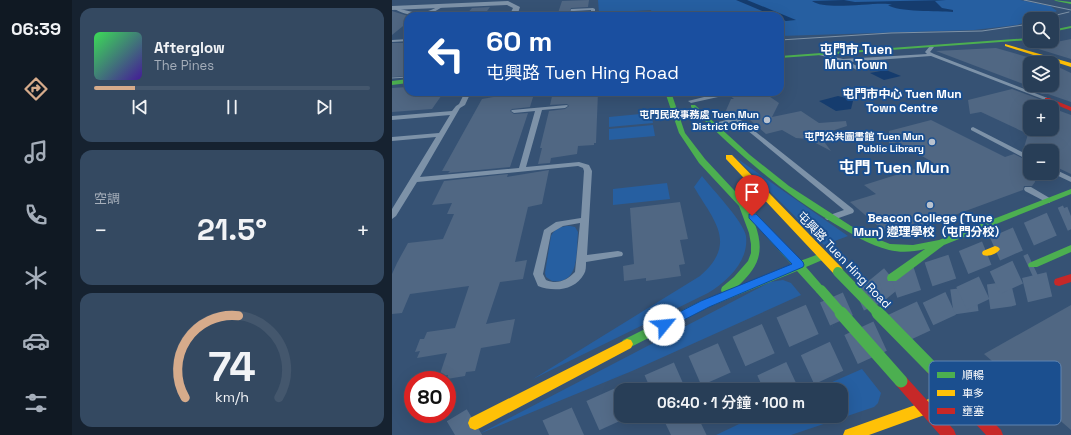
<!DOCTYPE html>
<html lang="zh-TW">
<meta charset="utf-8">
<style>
body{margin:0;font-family:"Space Grotesk","Noto Sans TC",sans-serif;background:#344961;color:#f1f3f6;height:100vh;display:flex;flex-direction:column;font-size:15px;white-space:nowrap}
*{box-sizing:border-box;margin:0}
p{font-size:13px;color:#a5aeba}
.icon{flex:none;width:22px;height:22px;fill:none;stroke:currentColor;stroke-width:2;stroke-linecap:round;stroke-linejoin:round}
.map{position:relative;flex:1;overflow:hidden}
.sheet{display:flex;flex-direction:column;gap:8px;padding:8px;background:#162230;width:320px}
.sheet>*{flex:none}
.top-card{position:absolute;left:12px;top:12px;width:380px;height:84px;border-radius:12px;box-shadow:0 4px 16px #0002,0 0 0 1px #44576d;background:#1a4fa0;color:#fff;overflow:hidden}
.controls{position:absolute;left:631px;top:12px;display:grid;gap:8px}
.controls a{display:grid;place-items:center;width:36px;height:36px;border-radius:8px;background:#283e57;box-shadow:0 4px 16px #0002,0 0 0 1px #44576d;font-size:20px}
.speed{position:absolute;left:12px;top:371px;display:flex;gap:8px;font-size:20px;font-weight:700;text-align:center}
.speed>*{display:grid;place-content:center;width:52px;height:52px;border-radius:50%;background:#283e57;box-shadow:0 4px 16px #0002,0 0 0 1px #44576d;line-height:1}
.speed .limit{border:6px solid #d22;background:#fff;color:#111}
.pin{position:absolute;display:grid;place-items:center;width:34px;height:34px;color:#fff;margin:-41px -17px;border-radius:50% 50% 50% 0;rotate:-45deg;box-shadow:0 0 4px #0007}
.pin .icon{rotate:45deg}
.me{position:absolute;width:44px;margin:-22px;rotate:62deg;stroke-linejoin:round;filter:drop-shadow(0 0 3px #0008)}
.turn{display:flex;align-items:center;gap:14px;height:84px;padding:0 16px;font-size:18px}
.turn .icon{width:52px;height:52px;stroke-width:2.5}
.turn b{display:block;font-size:28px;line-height:34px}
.big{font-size:30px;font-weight:600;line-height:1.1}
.sheet .tile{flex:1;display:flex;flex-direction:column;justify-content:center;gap:6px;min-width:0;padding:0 14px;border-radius:12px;background:#344961}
.sheet .dial{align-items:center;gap:0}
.dial svg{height:104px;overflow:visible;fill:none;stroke:#44576d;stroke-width:7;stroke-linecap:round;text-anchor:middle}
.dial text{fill:#f1f3f6;stroke:none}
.song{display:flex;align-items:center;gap:12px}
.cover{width:48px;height:48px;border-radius:6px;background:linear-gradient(135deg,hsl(130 70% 55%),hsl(260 70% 35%))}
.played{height:4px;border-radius:2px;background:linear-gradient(90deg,#d6ab8b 15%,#44576d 15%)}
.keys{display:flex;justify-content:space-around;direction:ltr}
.heat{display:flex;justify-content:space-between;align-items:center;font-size:22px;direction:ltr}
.trip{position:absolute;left:222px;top:383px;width:234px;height:40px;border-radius:12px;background:#283e57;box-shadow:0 4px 16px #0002,0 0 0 1px #44576d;font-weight:600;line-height:40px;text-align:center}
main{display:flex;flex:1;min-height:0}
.menu{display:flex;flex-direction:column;width:72px;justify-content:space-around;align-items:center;background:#101923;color:#a5aeba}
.menu .icon{width:28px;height:28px}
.menu .current{color:#d6ab8b}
.menu b{font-size:18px;color:#f1f3f6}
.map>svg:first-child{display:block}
.green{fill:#265fa1}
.water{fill:#153c6e}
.building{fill:#506783}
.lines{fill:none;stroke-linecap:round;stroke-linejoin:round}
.secondary-tunnel{stroke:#546c89;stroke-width:25;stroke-dasharray:25 12;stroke-linecap:butt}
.highway-tunnel-far2{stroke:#546c89;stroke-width:20;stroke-dasharray:20 10;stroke-linecap:butt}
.highway-tunnel-far1{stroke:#546c89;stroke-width:25;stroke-dasharray:25 12;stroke-linecap:butt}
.highway-tunnel{stroke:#546c89;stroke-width:32;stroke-dasharray:32 16;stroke-linecap:butt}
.lane{fill:#7d92a8;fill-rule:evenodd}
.street{fill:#7d92a8;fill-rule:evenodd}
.fast{fill:#4caf50;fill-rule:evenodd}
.slow{fill:#ffc107;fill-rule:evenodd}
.jam{fill:#c62828;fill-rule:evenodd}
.tram{stroke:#7e92a7;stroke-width:1}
.fast-bridge-far1{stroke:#4caf50;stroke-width:10}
.fast-bridge{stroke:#4caf50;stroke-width:13}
.route{fill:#1a73e8;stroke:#114b97}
.poi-dot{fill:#b9c2ce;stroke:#1b4f8f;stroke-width:1.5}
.labels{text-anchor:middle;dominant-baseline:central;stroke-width:4;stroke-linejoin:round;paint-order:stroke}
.far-poi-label{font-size:10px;font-weight:bold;fill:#fff;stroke:#1b4f8f;text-anchor:end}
.far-quarter-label{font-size:12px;font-weight:bold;fill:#fff;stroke:#1b4f8f}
.poi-label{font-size:12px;font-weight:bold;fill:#fff;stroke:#1b4f8f}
.street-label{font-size:12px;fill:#fff;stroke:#1b4f8f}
.far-district-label{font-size:13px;font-weight:bold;fill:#fff;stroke:#1b4f8f}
.district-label{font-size:16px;font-weight:bold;fill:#fff;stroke:#1b4f8f}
.key{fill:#1b4f8f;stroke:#5f84b1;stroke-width:1}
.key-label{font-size:11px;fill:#fff}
</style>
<main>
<nav class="menu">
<b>06:39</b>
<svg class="icon current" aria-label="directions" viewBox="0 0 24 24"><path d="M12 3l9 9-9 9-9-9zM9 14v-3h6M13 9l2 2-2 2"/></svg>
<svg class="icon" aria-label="music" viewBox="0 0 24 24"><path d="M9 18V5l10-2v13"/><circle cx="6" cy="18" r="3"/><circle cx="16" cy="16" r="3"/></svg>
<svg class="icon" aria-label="phone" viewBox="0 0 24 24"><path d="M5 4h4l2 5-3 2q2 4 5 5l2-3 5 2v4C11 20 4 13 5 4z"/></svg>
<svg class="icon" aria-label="climate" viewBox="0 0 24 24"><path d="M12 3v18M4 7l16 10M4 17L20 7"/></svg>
<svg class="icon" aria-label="car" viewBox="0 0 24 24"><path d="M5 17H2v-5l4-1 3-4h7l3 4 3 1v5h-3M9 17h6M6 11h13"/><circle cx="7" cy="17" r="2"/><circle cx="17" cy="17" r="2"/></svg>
<svg class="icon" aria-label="filters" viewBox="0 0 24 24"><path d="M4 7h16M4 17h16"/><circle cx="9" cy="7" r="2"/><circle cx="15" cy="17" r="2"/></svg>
</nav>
<section class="sheet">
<div class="tile">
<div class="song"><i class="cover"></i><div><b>Afterglow</b><p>The Pines</p></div></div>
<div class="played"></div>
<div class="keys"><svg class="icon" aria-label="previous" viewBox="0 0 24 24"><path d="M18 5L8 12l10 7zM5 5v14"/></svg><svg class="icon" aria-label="pause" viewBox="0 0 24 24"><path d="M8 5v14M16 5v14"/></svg><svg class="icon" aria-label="next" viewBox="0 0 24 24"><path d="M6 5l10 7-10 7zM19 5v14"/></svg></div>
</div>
<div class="tile"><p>空調</p>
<div class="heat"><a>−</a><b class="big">21.5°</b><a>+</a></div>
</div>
<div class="tile dial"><svg viewBox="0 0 100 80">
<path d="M14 69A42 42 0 1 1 86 69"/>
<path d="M14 69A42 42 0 0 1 55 6" stroke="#d6ab8b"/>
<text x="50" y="56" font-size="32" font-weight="700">74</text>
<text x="50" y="72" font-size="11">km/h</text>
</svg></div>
</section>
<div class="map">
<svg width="679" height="435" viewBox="0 0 679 435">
<rect width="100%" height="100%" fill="#365274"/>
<!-- green -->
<path class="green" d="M206 0H628L658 6 665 11 625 25 582 30 388 36V16H261L259 10 207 13Z
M259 113 261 123 217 127V117Z
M261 125 263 136 217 140V129Z
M343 157 456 236 432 245Z
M310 176C320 189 352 222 354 236 357 261 336 281 316 293L141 379 308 276C346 243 322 221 302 187Z
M275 183 278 199 221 205V189Z
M178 226 183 227 186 232C184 252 188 285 160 281L154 277 153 273 159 236C163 228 170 226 178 226Z
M391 280 399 283 409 295 240 371 87 434 378 282Z
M470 369 489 393 486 403 482 407 399 435H324L364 416H449V390H422Z"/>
<!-- water -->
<path class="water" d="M344 0H355L404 20 394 21 388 19V16H382Z
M452 0 463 2 554 0 543 1 550 8 561 10V12C547 11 505 12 496 5H500C491 0 435 12 420 1Z
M494 70 509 76 492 80 478 73Z
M446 96 455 98 461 101 459 109 444 111 427 101Z"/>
<!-- building -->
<path class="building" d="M197 0 196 7 179 8 176 16H165L170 1Z
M98 7 92 15 73 16 80 8Z
M0 11 16 16V22L0 35Z
M679 39V59L640 47Z
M0 43H16V76L0 77Z
M604 48 656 63H638V85H660V64L679 73V102L656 94H650L629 86 634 85 544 51Z
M16 87V92H52L40 109 0 112V88Z
M620 89 647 99 649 103 658 107H638V129H660V108L679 115V174L660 165V151H638V154L631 151 636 134 589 112 578 114 576 100Z
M109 92H124L122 95 142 94 138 107 120 109 118 111 122 114 136 113 118 167 56 173 58 171H50L90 99 107 96Z
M161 92H206L204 143H202V145L186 146 185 154 159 158 158 163 146 164 150 148H148L157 111 173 109 177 106 175 104 158 105Z
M334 92H371L387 103 380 117 409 111 427 123 454 121 455 126 427 135 439 151 416 139 404 138 390 130 374 134 350 113 332 115 339 99H342Z
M539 120 613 157 622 154 638 162V173H642L643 182 640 186H632L631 190 500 238 458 202 484 194 472 185 542 163 506 142 497 144V131Z
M157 170 150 204 136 207 123 262 135 260 131 279 108 282 94 324 123 319 118 343 89 348 83 371 74 372 73 376 55 379 56 375 47 377 55 353 25 358 28 351 23 352 28 339H32L35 332 63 328 77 286 18 294 10 313 0 314V274L5 263 16 243 51 239 62 214H55L60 203 40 205 52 181 116 174 115 177Z
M288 202 296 239 288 240 293 264 287 265 289 276 254 281V278L232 281 231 266 242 264 238 208Z
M679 305V430L592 354Z"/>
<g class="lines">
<!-- secondary-tunnel -->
<path class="secondary-tunnel" d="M483 292 500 278
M560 302 617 294 667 282"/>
<!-- highway-tunnel-far2 -->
<path class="highway-tunnel-far2" d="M674 218 679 216"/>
<!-- highway-tunnel-far1 -->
<path class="highway-tunnel-far1" d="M603 249 676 217
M433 314 483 292 568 264 595 253
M536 314 641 265"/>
<!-- highway-tunnel -->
<path class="highway-tunnel" d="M259 390 435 313
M372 390 538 313
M63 435 83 423
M157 435 229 403
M279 435 318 416"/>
<!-- lane -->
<path class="lane" d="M48 5 51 6C37 18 17 18 1 8L3 7C20 13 32 16 48 5Z
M201 8 203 9V15L266 11 268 12 217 16H195L199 15V10L182 11 181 16H177L179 9Z
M16 39V41L0 42V40Z
M538 46 542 47 538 52 542 54 658 99 653 100 539 56 457 62 467 67V69L465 70 443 59 427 55 429 54 451 59 535 54 533 52Z
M73 92H79L73 105 68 108 28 177 127 168 143 111 122 113 119 111 120 110 175 105 176 106 173 108 150 110 134 167 187 162 197 165 200 171 195 255 226 251 230 252 231 254 230 256 194 262C194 266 194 271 192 274 183 291 161 292 146 286L141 274 152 230 164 222 189 218 192 171 191 168 186 166 25 182 4 216 0 219V209L44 137 0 141V137L47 133 58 115 0 120V116L60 111 64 106 67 104ZM188 223 183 272C175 280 166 285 154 280L151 274 159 233 171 226Z
M324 94 327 96 326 97 299 103 296 101Z
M345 117 461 209 462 211 461 213 441 220H435L433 218 435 216 452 210 344 121 319 127 316 125Z
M581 127 638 156V161L579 130V128Z
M660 168 679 177V182L660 173Z
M633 187H639L661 200 657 203 654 202 633 191 632 189Z"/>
<!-- street -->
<path class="street" d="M116 1 128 7 125 16H117L121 8 115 5 0 10V6Z"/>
<!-- fast -->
<path class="fast" d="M662 0 679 2V4L664 1Z
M679 26V28L660 32V30Z
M638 38V40L388 58V56Z
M16 79V83L0 85V81Z
M273 92H279L293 133 313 159 408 261 427 254H435L436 256 435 258 414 267 434 290 433 293 429 294 425 293 405 271 317 307 235 349 231 348 229 344 231 340 309 301 330 293 329 290 330 287 342 277 356 261 359 253V244L357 233 347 206 307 163 287 133ZM363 224 400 265 345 287C367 267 373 252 363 224Z
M299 105H303L358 155 397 186 459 226 483 238 498 244 521 245 547 240 679 189V194L552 245 504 281H496L495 278 496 275 533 249C521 252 509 253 497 250 477 245 460 234 443 224 389 192 343 151 299 107Z
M679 245V252L645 267H637L636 265 637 263Z"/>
<!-- slow -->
<path class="slow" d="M613 44 679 63V67L613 46Z
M334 155H340L450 268 451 271 450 274H442L334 159Z
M603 246 606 247 608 249C605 254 597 257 591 255L590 253 591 251Z
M235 339 239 340 241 344 239 348 88 428 83 430 78 428 76 423 78 418Z
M562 385 567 387 569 391 567 395 538 413 477 435H451L453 430 529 403Z"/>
<!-- jam -->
<path class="jam" d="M653 98H657L679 107V111L653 100Z
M679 274V282L667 286 663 285 662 282 663 279Z
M540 362 545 364 609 430 611 435H594L535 372 534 368 535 364Z
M509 375 514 377 562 430 564 435H548L504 385 502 381 504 377Z"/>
<!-- tram -->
<path class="tram" d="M632 0 679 10
M648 19 677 12
M388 40 499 33 590 31 638 24
M0 78 16 77"/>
<!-- fast-bridge-far1 -->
<path class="fast-bridge-far1" d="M446 272 487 314
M429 290 450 314"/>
<!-- fast-bridge -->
<path class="fast-bridge" d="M449 313 509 381
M486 313 540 368"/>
</g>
<!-- route -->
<path class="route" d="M357 214H364L411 262 412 265 411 267 317 307 276 328H268L266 325 268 322 309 301 400 264 357 218Z"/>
<!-- markers -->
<g class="poi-dot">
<circle cx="375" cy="120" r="4"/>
<circle cx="540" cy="142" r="4"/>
<circle cx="538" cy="205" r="4"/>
</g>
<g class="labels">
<!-- far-poi labels -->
<g class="far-poi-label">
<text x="367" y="114">屯門民政事務處 Tuen Mun<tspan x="367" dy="12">District Office</tspan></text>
<text x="532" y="136">屯門公共圖書館 Tuen Mun<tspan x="532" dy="12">Public Library</tspan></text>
</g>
<!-- far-quarter labels -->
<g class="far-quarter-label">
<text x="510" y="94">屯門市中心 Tuen Mun<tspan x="510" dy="14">Town Centre</tspan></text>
</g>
<!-- poi labels -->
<g class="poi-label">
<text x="538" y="218">Beacon College (Tune<tspan x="538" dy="14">Mun) 遵理學校（屯門分校）</tspan></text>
</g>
<!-- street labels -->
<g class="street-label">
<text transform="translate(452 260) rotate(46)">屯興路 Tuen Hing Road</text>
</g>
<!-- far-district labels -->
<g class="far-district-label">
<text x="464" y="49">屯門市 Tuen<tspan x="464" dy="15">Mun Town</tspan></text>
</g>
<!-- district labels -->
<g class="district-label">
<text x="502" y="167">屯門 Tuen Mun</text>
</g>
</g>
<!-- legend -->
<rect x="537" y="361" width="132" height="64" rx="6" class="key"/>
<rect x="545" y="372" width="18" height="6" fill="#4caf50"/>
<rect x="545" y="390" width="18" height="6" fill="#ffc107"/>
<rect x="545" y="408" width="18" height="6" fill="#c62828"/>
<g class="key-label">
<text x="570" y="379">順暢</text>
<text x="570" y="397">車多</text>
<text x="570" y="415">壅塞</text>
</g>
</svg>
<div class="controls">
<a><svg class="icon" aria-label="search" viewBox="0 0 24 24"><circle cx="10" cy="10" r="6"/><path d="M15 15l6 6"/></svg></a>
<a><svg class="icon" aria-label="layers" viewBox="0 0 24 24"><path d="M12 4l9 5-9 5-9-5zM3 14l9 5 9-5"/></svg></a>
<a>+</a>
<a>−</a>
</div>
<div class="speed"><div class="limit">80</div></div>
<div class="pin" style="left:360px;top:216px;background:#d93025"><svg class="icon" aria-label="arrive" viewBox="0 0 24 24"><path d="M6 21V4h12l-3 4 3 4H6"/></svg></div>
<svg class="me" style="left:272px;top:325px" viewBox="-20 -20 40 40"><circle r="19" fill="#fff"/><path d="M0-13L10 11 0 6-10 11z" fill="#1a73e8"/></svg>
<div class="trip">06:40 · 1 分鐘 · 100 m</div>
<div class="top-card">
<div class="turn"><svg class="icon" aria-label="left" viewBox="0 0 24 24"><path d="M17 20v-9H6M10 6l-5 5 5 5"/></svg><div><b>60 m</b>屯興路 Tuen Hing Road</div></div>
</div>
</div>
</main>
